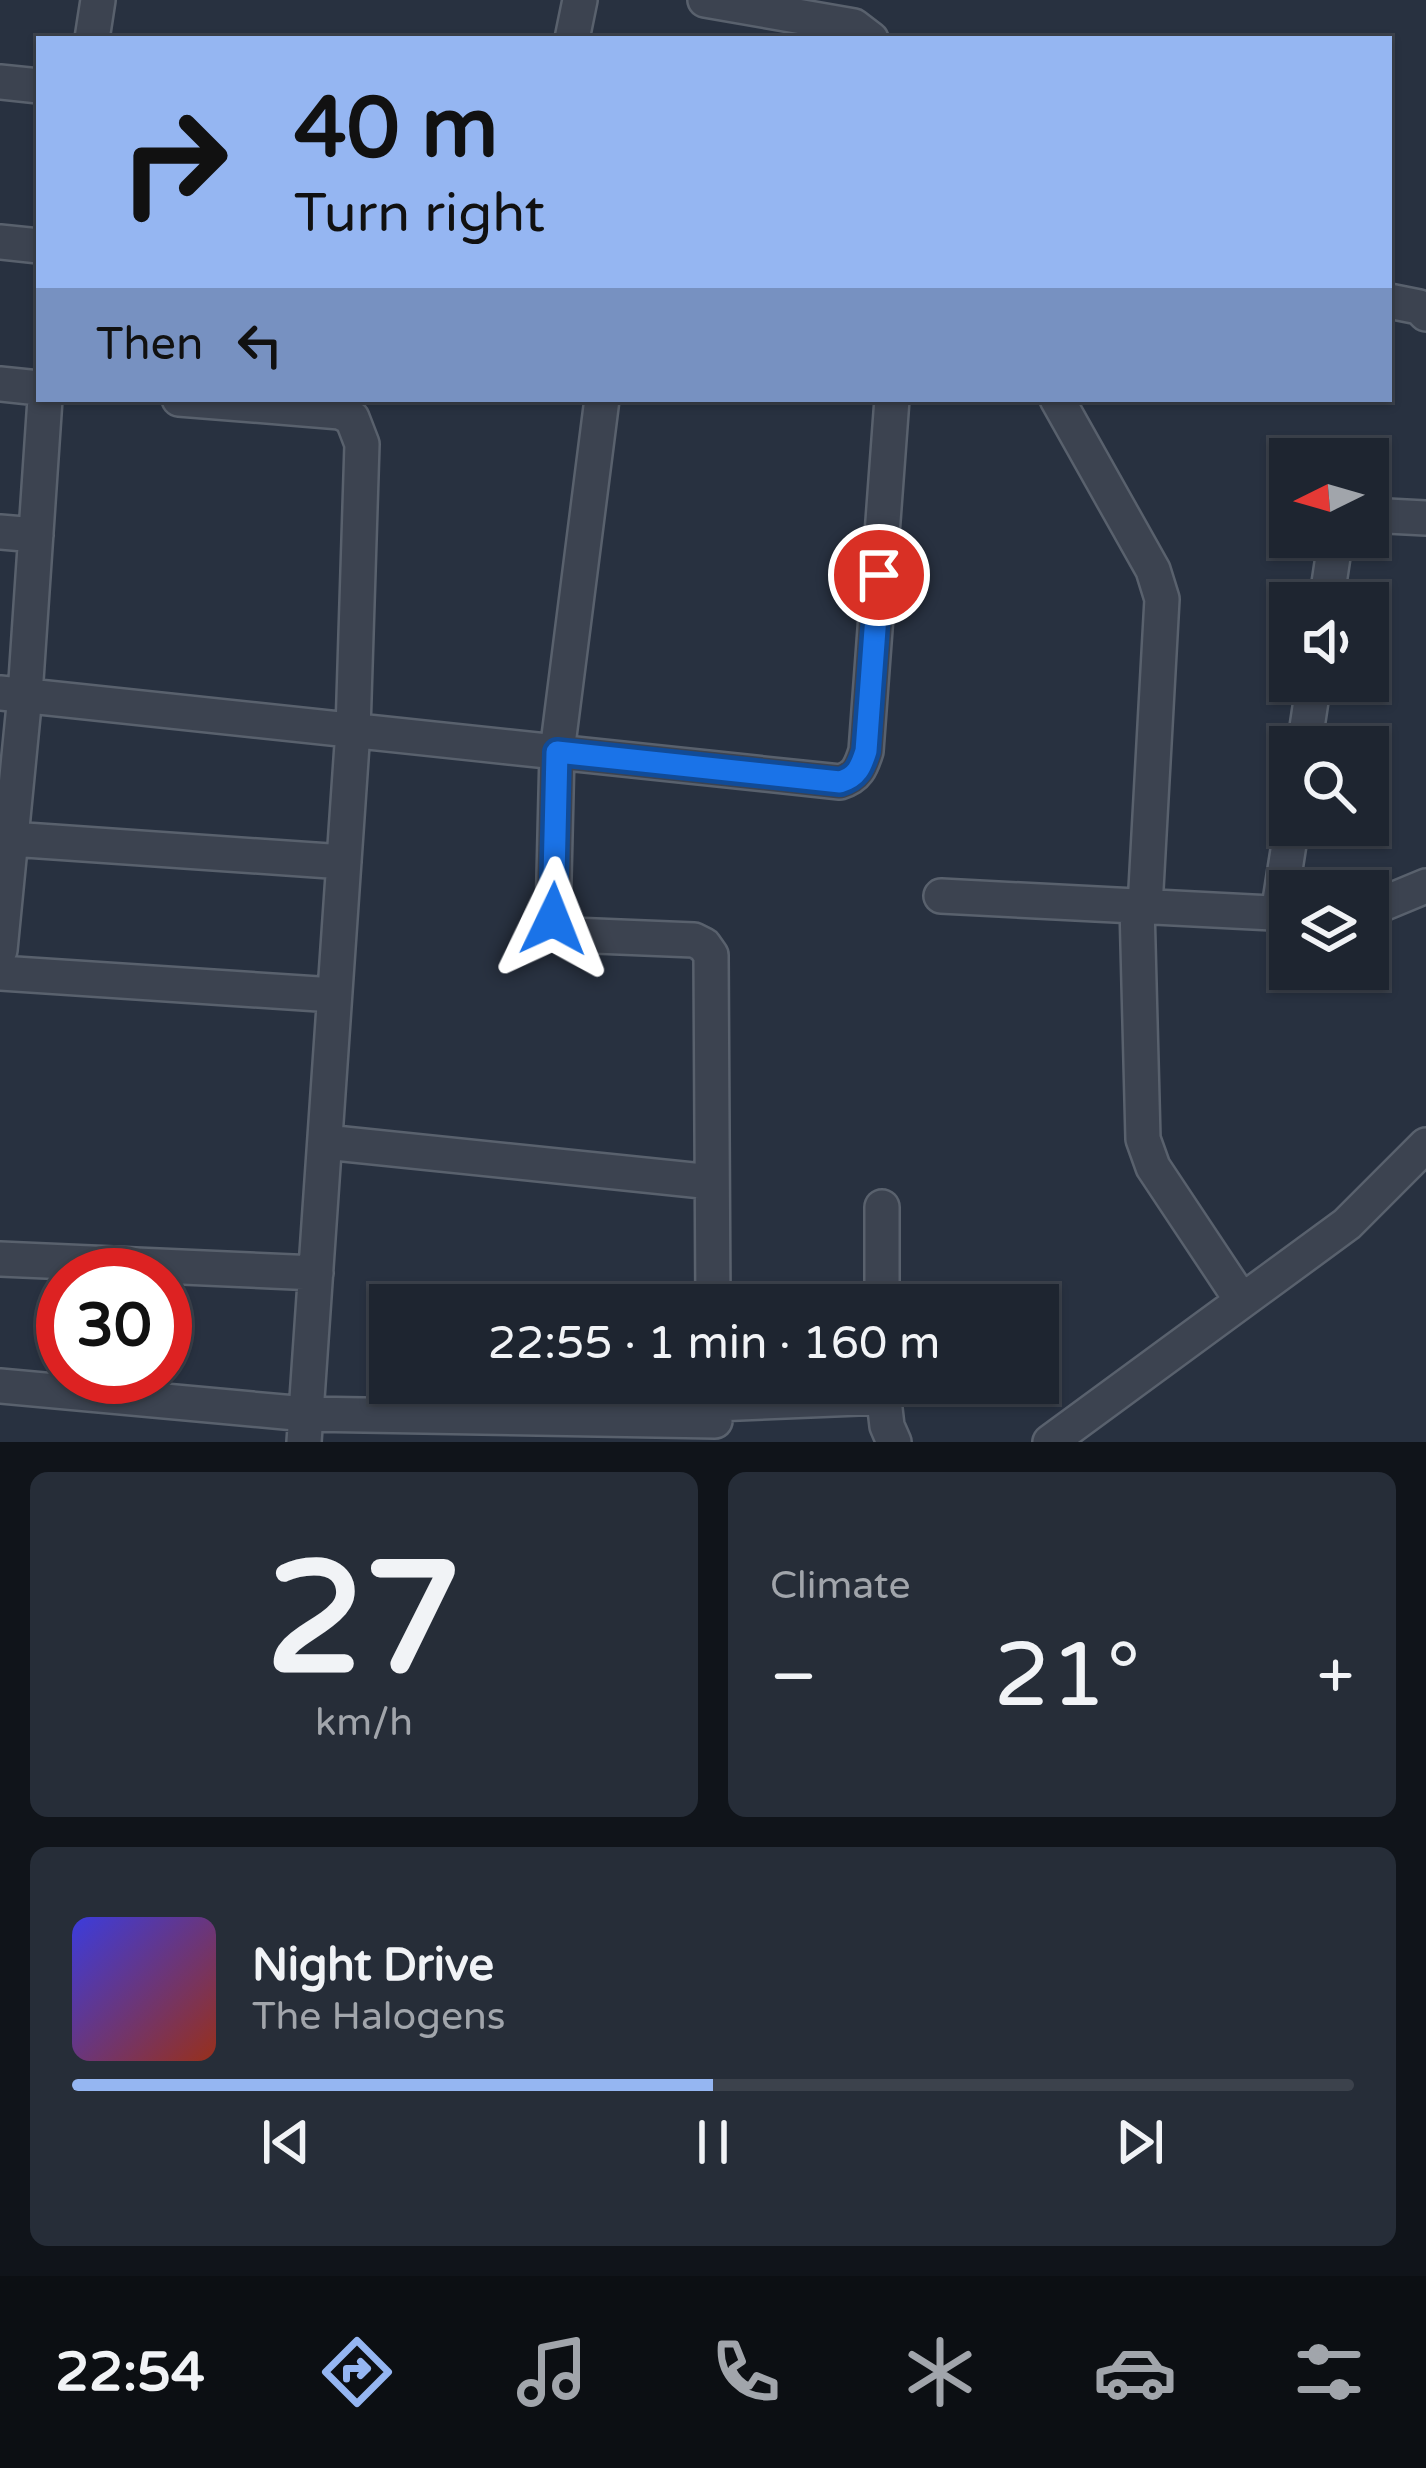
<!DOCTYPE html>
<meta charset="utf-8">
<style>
body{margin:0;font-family:"Varela Round",sans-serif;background:#262d38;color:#f1f3f6;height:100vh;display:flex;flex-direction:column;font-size:45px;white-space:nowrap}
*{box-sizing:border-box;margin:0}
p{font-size:39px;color:#a1a5ab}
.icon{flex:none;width:66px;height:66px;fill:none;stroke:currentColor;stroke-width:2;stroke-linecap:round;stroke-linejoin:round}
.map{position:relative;height:1442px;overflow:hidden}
.details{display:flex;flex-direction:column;gap:30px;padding:30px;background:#10141a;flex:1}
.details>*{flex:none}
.hud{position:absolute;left:36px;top:36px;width:1356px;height:366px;border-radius:0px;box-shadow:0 3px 9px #0004,0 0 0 3px #3c424c;background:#95b6f2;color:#111;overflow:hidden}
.needle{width:78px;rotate:265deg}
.tools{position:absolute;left:1269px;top:438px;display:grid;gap:24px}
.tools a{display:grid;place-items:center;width:120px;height:120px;border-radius:0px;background:#1e2530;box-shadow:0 3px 9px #0004,0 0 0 3px #3c424c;font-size:60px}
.speed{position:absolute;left:36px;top:1248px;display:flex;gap:24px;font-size:60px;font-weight:700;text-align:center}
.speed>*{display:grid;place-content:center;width:156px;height:156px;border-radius:50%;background:#1e2530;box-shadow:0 3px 9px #0004,0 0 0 3px #3c424c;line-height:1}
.speed .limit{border:18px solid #d22;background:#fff;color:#111}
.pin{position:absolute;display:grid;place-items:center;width:102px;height:102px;color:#fff;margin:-51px;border:6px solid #fff;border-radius:50%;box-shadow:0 3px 12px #0007}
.me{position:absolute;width:132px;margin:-66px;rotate:2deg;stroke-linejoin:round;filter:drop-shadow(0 0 9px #0008)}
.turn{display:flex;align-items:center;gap:42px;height:252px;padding:0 60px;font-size:54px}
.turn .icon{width:156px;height:156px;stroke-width:2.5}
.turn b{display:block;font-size:84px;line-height:102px}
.then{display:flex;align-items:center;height:114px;padding:0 60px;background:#0003;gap:24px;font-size:45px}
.big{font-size:90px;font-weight:600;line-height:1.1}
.details .tile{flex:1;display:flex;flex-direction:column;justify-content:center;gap:18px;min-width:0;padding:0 42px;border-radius:18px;background:#262d38}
.details .dial{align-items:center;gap:0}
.dial b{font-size:156px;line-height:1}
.song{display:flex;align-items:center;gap:36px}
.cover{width:144px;height:144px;border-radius:18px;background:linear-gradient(135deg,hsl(240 70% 55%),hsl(10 70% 35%))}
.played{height:12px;border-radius:6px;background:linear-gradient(90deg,#95b6f2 50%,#3c424c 50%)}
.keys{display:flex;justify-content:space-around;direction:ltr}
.heat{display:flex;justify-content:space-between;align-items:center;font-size:66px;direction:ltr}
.details .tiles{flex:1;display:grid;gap:30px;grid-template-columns:1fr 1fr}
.tile:last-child{grid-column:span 2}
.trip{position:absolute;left:369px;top:1284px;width:690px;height:120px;border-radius:0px;background:#1e2530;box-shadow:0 3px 9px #0004,0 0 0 3px #3c424c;font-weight:600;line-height:120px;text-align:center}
.tab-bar{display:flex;height:192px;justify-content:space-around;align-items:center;background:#0c0f13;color:#a1a5ab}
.tab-bar .icon{width:84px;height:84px}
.tab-bar .on{color:#95b6f2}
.tab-bar b{font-size:54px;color:#f1f3f6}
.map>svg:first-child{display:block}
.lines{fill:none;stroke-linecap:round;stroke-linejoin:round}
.street-casing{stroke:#59616d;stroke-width:38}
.street{stroke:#3c4350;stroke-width:33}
.route-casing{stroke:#114b97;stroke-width:30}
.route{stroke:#1a73e8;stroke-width:21}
</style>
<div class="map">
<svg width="1426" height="1442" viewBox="0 0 1426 1442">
<rect width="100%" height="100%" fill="#283140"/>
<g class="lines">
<!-- street casing -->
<g class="street-casing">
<path id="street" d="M705 0 854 26 871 39
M92 39 98 0
M572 39 580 0
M0 82 39 86
M0 242 39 246
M1389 301 1419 307 1426 314
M0 384 39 388
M179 399 340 412 352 418 362 444 353 730 304 1442
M602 399 557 752 553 919 560 931 571 935 694 940 704 945 711 955 713 1305
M1057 399 1153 570 1162 599 1145 907
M1368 515 1426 518
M0 532 36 535
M1326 603 1336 537
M0 693 840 782C857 777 861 767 866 751L892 399
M1304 747 1314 681
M11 839 344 862
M941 896 1290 914
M1137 906 1143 1139 1153 1167 1242 1301
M1368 910 1426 886
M1278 914 1292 825
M0 950 25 695 45 399
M0 973 334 995
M325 1142 712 1182
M882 1207V1305
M0 1259 316 1273
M882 1383 887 1426 894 1442
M0 1386 306 1414 715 1421
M715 1404 883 1397
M1050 1442 1347 1224 1426 1145"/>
</g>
<!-- street -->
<use href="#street" class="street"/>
</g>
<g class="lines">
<!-- route casing -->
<g class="route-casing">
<path id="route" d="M553 919 557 752 840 782C857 777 861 767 866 751L879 575"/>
</g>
<!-- route -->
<use href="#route" class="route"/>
</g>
</svg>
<div class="tools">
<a><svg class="needle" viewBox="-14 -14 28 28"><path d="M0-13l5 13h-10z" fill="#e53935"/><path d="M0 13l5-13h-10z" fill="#a1a5ab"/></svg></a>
<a><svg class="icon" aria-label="sound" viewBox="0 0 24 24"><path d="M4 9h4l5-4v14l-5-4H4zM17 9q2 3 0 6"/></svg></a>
<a><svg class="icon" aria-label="search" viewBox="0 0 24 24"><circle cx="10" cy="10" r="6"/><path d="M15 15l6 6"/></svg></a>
<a><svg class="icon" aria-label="layers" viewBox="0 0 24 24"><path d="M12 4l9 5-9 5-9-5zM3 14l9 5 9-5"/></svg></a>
</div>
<div class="speed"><div class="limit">30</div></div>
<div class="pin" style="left:879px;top:575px;background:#d93025"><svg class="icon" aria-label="arrive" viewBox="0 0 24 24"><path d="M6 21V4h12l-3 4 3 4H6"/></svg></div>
<svg class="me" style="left:553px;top:919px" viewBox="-20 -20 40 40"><path d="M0-17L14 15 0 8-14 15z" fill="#1a73e8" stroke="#fff" stroke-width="4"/></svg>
<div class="trip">22:55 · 1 min · 160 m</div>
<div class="hud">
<div class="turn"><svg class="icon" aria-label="right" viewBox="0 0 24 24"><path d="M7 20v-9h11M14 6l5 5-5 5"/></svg><div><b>40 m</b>Turn right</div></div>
<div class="then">Then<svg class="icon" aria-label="left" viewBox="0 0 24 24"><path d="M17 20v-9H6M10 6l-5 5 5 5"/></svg></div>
</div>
</div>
<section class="details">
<div class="tiles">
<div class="tile dial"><b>27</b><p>km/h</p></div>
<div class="tile"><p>Climate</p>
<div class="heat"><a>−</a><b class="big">21°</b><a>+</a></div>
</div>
<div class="tile">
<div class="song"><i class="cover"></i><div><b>Night Drive</b><p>The Halogens</p></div></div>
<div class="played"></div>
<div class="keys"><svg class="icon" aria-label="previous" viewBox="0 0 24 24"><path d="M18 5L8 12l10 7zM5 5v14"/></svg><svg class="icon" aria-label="pause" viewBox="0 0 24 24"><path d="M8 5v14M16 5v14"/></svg><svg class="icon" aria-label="next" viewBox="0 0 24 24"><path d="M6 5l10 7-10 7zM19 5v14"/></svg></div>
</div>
</div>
</section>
<nav class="tab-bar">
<b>22:54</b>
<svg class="icon on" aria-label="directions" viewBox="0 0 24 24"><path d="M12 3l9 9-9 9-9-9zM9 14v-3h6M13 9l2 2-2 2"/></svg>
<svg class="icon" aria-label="music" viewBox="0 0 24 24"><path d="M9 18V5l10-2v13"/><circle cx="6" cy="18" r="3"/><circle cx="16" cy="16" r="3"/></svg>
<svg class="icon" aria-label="phone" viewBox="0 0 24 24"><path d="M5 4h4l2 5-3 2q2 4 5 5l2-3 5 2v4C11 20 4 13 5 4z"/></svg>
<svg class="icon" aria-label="climate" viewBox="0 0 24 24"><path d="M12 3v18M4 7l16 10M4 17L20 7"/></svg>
<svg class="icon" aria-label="car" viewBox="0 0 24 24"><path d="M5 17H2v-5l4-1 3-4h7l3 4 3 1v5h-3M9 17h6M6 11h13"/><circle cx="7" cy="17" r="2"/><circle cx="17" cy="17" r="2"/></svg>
<svg class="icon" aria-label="filters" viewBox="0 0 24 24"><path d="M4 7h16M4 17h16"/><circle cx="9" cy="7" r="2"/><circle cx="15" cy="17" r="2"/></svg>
</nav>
